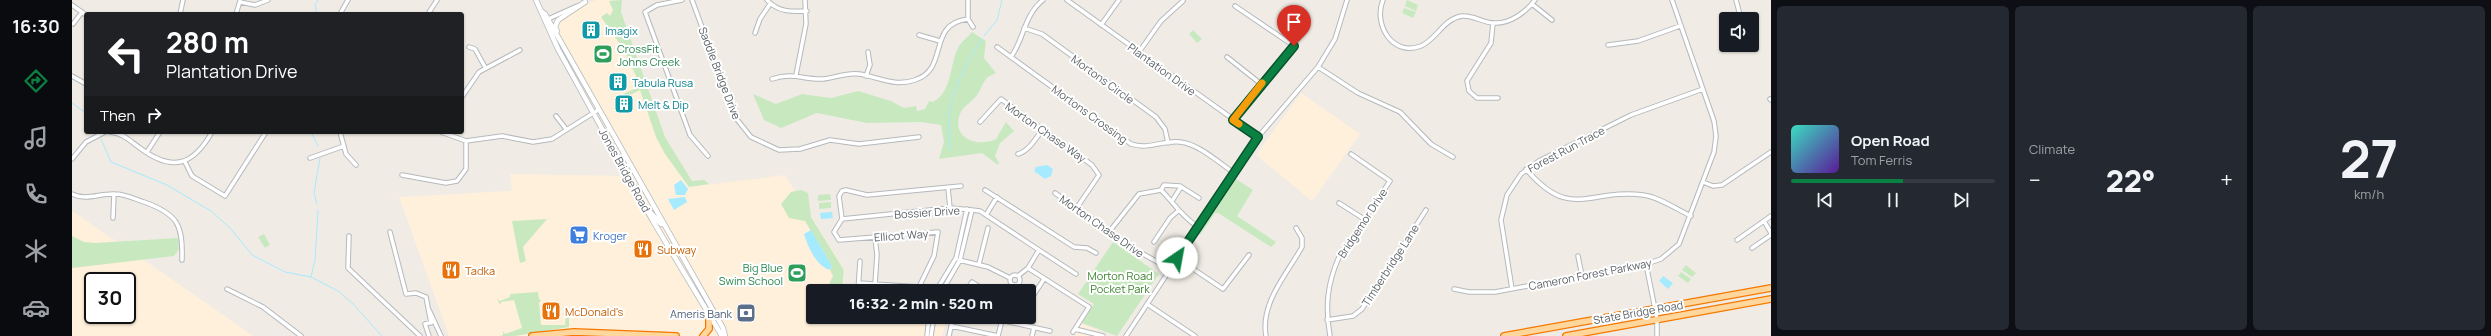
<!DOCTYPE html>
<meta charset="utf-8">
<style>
body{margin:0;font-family:Manrope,sans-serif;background:#242831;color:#f1f3f6;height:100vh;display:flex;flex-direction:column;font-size:15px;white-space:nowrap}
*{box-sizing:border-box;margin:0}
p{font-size:13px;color:#9ea1a6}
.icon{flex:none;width:22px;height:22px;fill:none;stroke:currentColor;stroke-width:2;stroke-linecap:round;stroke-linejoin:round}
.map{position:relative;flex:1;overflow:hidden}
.drawer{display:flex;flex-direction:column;gap:6px;padding:6px;background:#0d0f14;width:720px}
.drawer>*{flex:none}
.hud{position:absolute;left:12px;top:12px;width:380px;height:122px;border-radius:4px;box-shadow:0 1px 3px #0004;background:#202124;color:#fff;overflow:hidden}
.controls{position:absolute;left:1647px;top:12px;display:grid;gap:8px}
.controls a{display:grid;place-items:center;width:40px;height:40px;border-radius:4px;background:#171b24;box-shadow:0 1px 3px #0004;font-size:20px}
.speed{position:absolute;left:12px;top:272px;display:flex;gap:8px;font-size:20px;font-weight:700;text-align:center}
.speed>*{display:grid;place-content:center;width:52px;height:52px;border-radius:50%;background:#171b24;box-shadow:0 1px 3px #0004;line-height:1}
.speed .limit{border:2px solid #111;border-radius:6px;background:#fff;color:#111}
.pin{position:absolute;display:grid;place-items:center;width:34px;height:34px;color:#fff;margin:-41px -17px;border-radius:50% 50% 50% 0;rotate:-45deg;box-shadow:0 0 4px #0007}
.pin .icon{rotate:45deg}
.me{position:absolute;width:44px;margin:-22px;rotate:33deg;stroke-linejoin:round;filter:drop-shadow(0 0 3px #0008)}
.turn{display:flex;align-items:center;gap:14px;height:84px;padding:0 16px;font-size:18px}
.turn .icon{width:52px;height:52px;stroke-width:2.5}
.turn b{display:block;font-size:28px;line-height:34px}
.then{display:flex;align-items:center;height:38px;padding:0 16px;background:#0003;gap:8px;font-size:15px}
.big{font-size:30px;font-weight:800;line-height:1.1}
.drawer .card{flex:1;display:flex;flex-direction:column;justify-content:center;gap:6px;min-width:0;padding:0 14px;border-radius:6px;background:#242831}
.drawer .dial{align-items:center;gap:0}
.dial b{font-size:52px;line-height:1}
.song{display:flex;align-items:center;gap:12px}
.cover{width:48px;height:48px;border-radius:6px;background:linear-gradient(135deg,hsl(170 70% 55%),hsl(270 70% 35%))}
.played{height:4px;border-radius:2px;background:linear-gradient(90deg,#0b8043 55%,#363941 55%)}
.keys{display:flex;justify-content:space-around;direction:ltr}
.heat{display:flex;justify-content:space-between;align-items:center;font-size:22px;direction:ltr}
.drawer .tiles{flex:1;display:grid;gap:6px;grid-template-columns:repeat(3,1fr)}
.trip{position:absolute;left:734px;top:284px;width:230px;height:40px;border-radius:4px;background:#171b24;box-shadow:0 1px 3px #0004;font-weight:800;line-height:40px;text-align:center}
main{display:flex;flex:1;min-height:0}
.dock{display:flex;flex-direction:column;width:72px;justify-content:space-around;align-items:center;background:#090b0e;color:#9ea1a6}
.dock .icon{width:28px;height:28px}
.dock .on{color:#0b8043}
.dock b{font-size:18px;color:#f1f3f6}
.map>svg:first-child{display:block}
.commercial{fill:#fff0db;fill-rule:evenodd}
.green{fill:#c8e9c0}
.water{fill:#a6eaff}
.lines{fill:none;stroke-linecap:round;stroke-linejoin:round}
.stream{stroke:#a6eaff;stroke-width:1}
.minor-casing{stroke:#b5b9bd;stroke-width:5.5}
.secondary-casing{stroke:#b4babe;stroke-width:6}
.trunk-casing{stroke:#f57800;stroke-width:8}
.minor{stroke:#fff;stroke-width:3.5}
.secondary{stroke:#fff;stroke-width:4.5}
.trunk{stroke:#ffd69c;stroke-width:5.5}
.route-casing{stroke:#07532c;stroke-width:10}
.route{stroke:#0b8043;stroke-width:7}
.slow{stroke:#f59e0b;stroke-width:7}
.labels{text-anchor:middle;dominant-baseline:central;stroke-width:4;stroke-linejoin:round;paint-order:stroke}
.culture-label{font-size:11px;fill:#0d838f;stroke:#fff;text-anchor:start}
.leisure-label{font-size:11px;fill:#27864d;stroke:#fff;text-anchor:start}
.street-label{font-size:11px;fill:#5d6367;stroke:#fff}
.shop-label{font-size:11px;fill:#366cbe;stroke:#fff;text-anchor:start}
.food-label{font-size:11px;fill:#c56008;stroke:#fff;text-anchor:start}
.park-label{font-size:11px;fill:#3b842e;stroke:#fff}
.service-label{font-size:11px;fill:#4e5e75;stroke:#fff;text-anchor:end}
</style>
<main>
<nav class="dock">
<b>16:30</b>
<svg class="icon on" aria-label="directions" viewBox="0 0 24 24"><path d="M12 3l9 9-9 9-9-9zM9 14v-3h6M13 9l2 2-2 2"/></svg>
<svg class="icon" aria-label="music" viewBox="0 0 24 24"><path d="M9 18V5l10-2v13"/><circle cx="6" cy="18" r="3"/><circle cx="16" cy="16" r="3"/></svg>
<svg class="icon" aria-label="phone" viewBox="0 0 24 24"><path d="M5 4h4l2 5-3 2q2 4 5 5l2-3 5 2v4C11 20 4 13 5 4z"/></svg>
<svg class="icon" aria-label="climate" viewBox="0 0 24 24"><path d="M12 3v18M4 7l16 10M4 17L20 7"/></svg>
<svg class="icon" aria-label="car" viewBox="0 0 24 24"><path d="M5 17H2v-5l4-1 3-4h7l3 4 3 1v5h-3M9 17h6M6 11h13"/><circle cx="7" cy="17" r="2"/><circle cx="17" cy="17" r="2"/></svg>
</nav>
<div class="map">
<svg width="1699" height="336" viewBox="0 0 1699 336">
<rect width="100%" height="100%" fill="#f0ece5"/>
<!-- commercial -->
<path class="commercial" d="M524 0H538L541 10 538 16 535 14 529 17 550 47 569 86 551 94 554 97 568 90 584 137 593 154 617 187 713 175 773 270 771 291H741V317H876L870 336H377L327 197 440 191 438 174 554 176 476 22Z
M1229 93 1288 134 1240 201 1184 155Z
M0 211 114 289 181 336H0ZM21 281H55V315H21Z
M1009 323 1036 336H1003Z"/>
<!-- green -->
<path class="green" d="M550 0 549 12 593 137 620 181 632 180 637 184 617 187 593 154 584 137 568 90 554 97 551 94 569 86 550 47 529 17 535 13 538 16 541 10 537 1Z
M1335 0 1346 5 1344 11 1333 6Z
M1332 8 1344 12 1341 18 1330 13Z
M1121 30 1130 39 1125 43 1117 34Z
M900 32 914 41 912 58 924 73C922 74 919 75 916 77 911 81 909 90 905 95 900 102 891 106 888 114 879 138 905 148 924 139L934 122 942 131 928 143 923 156 927 163 926 165 910 153 867 159 872 142 869 125 849 122 795 123 745 113 709 128 692 120 681 94 704 104 730 94 759 98 786 91 819 101 832 108 844 106 845 111 853 109 857 101 861 102C881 91 877 64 887 46 890 41 896 37 900 32Z
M1164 179 1181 190 1165 216 1204 242 1199 247 1146 213H1143L1128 235 1125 233Z
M729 190 736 193 739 217 772 270 770 291 757 290V284L761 276 758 270 760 266 733 221 717 218 709 204 719 192Z
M758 194 759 200 746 201V195Z
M759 202V208L747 209V203Z
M475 219 451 247 454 261 448 263 440 221Z
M192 234 198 245 193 248 186 237Z
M0 236 12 242 23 243 106 238 107 249 102 256 0 268Z
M1041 242 1087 274 1045 336 1010 323 1022 304 1006 294Z
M1614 265 1624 273 1620 277 1610 270Z
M1609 272 1619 279 1616 283 1606 276Z
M466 292 467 299 469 300 467 303 469 325H493L494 314H490L494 311 497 313V327L443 336H428L431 335V331L433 334 450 328 442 300 429 302 428 305 425 299 428 301 438 297V294Z"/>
<!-- water -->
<path class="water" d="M975 165 981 169 979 176 973 179 962 171 964 167Z
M609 180 616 189 613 195H604L602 185Z
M613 197 615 202 602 210 596 199Z
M760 212 761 218 749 219 748 213Z
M739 230 760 266 758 270C744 266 736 247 732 234Z
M1591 276 1601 283 1596 289 1587 281Z"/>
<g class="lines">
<!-- stream -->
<path class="stream" d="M245 14 243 5 246 0
M912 36 925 20 930 0
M0 103 14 113
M239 132 246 146
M29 139 39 162 95 185 139 211 159 229 180 255 213 272 239 277 266 291 281 304 310 336
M878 150C871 106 887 74 910 39
M245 204 242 193 248 158
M239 277 243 260 246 210"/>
<!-- minor casing -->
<g class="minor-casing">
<path id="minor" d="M610 0 585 5 573 12 618 135 636 156
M620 0 663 117 679 137 707 150 728 149 758 140 787 144 847 137
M695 0C706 12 719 12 735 11
M896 0V19L901 27
M995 0 1186 137
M1311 0C1301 24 1320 57 1349 46 1365 39 1371 19 1390 16 1402 15 1411 23 1422 23 1438 24 1454 12 1463 0
M1664 0 1669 19
M168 2 183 5 196 0
M1460 4 1480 20
M0 5 14 15
M1163 6 1222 46
M108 14 111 0
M164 14 168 1
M268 14 276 0
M356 14 365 0
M474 20 505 6
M1421 23 1419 43 1395 81 1397 91 1405 98H1426
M1 24 10 12
M1029 25 1047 0
M952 28 970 34 1084 117 1093 129 1096 143
M683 33 688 19 698 4
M847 35 868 41
M1536 45 1566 41 1608 26
M397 47 403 49 413 67
M925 47 1059 144C1077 150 1091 140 1108 142 1127 144 1146 162 1162 173
M1067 52 1089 21 1111 1
M939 57C952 39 952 15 971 0
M1155 57 1189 84
M1246 67 1286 93 1328 112 1359 144 1381 157
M724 75 734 24 733 0
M0 76 14 84
M794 76 798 65 796 52
M700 79C721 72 732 80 751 79 763 78 775 72 787 74 807 77 822 87 843 80 878 69 854 24 896 19
M390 97 407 72 448 50
M1698 99 1699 100
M484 116 494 129
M1161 120 1214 57 1234 27
M908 122 929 99 1020 165 1027 175 1004 209
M38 132C51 133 58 141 68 148 100 172 121 166 140 132
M268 132 274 154 284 165
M369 132 394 141 430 136 461 142 480 139 526 110
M75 152 88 132
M946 154C957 151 964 138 971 129
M238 158 272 146
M0 159 14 142 33 132
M113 162 120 176 153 196 194 132
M1454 169C1499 222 1517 188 1571 195 1587 197 1604 209 1619 216
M330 175 374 183 385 181 394 169V141
M1631 182 1641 186 1650 185 1699 152
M876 188 878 208
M913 190 1002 247 1015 248 1024 253
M1089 190C1103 204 1108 215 1126 227
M1089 190 1092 185 1108 186 1127 198
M983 193 1064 250 1098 269
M0 194C14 201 28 193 43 194 53 194 63 199 72 202 106 214 111 225 110 260
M1100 201 1109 187
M1267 203 1292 219
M914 215 925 197
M41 218 42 194
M770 219 767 196 770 191 774 190 795 195 889 186
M1692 221 1699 233
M318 232 334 294 344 293 354 297 359 323
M1037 232 1067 194 1089 190
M277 236 276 268 348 336
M1665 240 1699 216
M1082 242 1098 218 1106 211
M1680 248 1699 235
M967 250 1004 274
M1506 256 1510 276
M1105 258 1151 289 1177 255
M887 260 916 267 938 278
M907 264 916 228
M1574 264 1585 319V336
M938 280a5 5 0 1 1 10 0a5 5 0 1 1-10 0Z
M946 276 956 268 1017 307 1001 332
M787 283 847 287 857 291
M803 284 805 255 803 237
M847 287 862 256 866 232 767 240 762 232 770 219 878 208 900 210 908 211 967 250 956 268
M155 289 191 307 229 336
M1382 289 1397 292H1423L1574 264 1589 259 1607 244 1642 152 1644 136 1642 121 1600 0
M1440 289 1429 220 1435 195 1449 174 1467 161 1559 115 1631 89
M786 291 788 261
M864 291 884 258 895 209
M870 291 888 260 900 210
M894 291 900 282 914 291
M957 302 972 279
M1075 304 1123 336
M357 310 369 336
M915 317 978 331
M1255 320 1281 316 1290 309 1354 210
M947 324 950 317
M879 326 926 336
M1003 329 1031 336
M357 336 353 324 360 322
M855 336 857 317
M859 336 862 317
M877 336 881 317
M926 336 930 320
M960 336 962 328
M1054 336 1186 137 1246 67 1263 39 1275 0
M1194 336C1188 303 1215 274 1230 247V238L1224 228
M1258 336C1253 307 1255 284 1267 257L1318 181 1279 154"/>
</g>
<!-- secondary casing -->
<g class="secondary-casing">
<path id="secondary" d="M464 0 486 49 581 221 650 336
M469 11 473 14 651 328 653 336
M485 31 483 27 486 20 513 2
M578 212 589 224"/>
</g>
<!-- trunk casing -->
<g class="trunk-casing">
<path id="trunk" d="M460 336 502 332 604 336
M631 336 637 329V313
M1432 336 1699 288
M1494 336 1699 299"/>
</g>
<!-- minor -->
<use href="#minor" class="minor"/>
<!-- secondary -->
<use href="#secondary" class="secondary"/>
<!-- trunk -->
<use href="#trunk" class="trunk"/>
</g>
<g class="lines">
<!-- route casing -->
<g class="route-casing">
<path id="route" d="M1105 258 1186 137 1161 120 1222 46"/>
</g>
<!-- route -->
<use href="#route" class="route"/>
<!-- slow -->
<path class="slow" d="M1167 124 1161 120 1190 83"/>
</g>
<!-- icons -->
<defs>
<g id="building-square" transform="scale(1)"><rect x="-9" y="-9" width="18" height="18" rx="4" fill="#0f9aa8" stroke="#fff"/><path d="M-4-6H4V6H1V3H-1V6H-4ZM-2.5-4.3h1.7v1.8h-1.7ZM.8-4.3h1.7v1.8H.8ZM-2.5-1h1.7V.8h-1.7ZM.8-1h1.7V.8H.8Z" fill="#fff"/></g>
<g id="stadium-square" transform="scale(1)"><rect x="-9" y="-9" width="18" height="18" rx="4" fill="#2e9e5b" stroke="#fff"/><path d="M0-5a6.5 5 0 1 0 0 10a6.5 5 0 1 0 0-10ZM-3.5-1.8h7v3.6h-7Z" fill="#fff"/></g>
<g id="supermarket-square" transform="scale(1)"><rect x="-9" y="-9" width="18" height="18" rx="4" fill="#3f7fe0" stroke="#fff"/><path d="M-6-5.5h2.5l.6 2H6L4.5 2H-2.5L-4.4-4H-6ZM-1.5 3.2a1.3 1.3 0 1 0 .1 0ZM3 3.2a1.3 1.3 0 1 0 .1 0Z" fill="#fff"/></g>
<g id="restaurant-square" transform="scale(1)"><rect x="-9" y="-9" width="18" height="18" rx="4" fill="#e8710a" stroke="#fff"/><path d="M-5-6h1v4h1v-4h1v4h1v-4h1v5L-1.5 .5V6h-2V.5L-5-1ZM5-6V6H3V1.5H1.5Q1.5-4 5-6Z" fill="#fff"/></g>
<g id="bank-square" transform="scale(1)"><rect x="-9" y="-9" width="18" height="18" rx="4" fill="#5c6f8a" stroke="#fff"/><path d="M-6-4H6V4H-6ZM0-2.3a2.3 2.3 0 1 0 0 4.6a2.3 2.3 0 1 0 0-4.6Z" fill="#fff"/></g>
</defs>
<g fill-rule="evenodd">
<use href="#building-square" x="519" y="30"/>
<use href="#stadium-square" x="531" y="54"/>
<use href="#building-square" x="546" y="82"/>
<use href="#building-square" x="552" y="104"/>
<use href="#supermarket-square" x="507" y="235"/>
<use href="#restaurant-square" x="571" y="249"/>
<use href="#restaurant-square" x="379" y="270"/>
<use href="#stadium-square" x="725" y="273"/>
<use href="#restaurant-square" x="479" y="311"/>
<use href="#bank-square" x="674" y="313"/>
</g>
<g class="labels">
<!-- culture labels -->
<g class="culture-label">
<text x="533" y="30">Imagix</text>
<text x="560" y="82">Tabula Rusa</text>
<text x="566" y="104">Melt &amp; Dip</text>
</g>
<!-- leisure labels -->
<g class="leisure-label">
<text x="545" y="48">CrossFit<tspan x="545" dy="13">Johns Creek</tspan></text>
<text x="711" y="267" text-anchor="end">Big Blue<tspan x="711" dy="13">Swim School</tspan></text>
</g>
<!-- street labels -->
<g class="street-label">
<text transform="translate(1090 69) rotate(36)">Plantation Drive</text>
<text transform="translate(648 73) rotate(69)">Saddle Bridge Drive</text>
<text transform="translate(1031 79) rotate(36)">Mortons Circle</text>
<text transform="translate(1018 114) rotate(36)">Mortons Crossing</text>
<text transform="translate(974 132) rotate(35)">Morton Chase Way</text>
<text transform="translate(1494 149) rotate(-28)">Forest Run Trace</text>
<text transform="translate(553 170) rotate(61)">Jones Bridge Road</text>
<text transform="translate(855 212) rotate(-4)">Bossier Drive</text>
<text transform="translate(1290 223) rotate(-57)">Bridgemor Drive</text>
<text transform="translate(1030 226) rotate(35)">Morton Chase Drive</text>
<text transform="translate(829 235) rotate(-4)">Ellicot Way</text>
<text transform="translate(1318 265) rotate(-57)">Timberbridge Lane</text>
<text transform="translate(1518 274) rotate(-11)">Cameron Forest Parkway</text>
<text transform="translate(1566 312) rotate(-10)">State Bridge Road</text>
</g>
<!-- shop labels -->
<g class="shop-label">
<text x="521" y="235">Kroger</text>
</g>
<!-- food labels -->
<g class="food-label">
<text x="585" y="249">Subway</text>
<text x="393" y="270">Tadka</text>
<text x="493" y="311">McDonald's</text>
</g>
<!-- park labels -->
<g class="park-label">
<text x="1048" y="275">Morton Road<tspan x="1048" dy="13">Pocket Park</tspan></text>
</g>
<!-- service labels -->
<g class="service-label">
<text x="660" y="313">Ameris Bank</text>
</g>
</g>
</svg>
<div class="controls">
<a><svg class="icon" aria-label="sound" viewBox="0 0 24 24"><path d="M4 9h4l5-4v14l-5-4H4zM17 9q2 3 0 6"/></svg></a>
</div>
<div class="speed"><div class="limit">30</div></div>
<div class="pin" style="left:1222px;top:46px;background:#d93025"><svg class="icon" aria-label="arrive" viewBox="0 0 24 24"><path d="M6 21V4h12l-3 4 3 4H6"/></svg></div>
<svg class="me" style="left:1105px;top:258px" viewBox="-20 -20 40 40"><circle r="19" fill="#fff"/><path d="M0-13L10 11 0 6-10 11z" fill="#0b8043"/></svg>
<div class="trip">16:32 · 2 min · 520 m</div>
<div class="hud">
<div class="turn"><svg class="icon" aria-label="left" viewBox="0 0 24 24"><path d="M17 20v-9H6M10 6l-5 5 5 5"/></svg><div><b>280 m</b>Plantation Drive</div></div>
<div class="then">Then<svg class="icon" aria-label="right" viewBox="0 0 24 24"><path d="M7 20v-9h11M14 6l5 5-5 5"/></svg></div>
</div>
</div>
<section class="drawer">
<div class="tiles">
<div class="card">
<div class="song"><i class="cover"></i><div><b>Open Road</b><p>Tom Ferris</p></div></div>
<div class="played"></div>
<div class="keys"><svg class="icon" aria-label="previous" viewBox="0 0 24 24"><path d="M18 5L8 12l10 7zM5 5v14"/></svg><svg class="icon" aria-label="pause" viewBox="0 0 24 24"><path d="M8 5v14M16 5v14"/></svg><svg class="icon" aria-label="next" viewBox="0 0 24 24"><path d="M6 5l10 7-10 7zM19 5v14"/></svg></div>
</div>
<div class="card"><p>Climate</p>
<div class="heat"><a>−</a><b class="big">22°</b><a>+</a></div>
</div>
<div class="card dial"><b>27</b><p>km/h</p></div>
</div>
</section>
</main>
